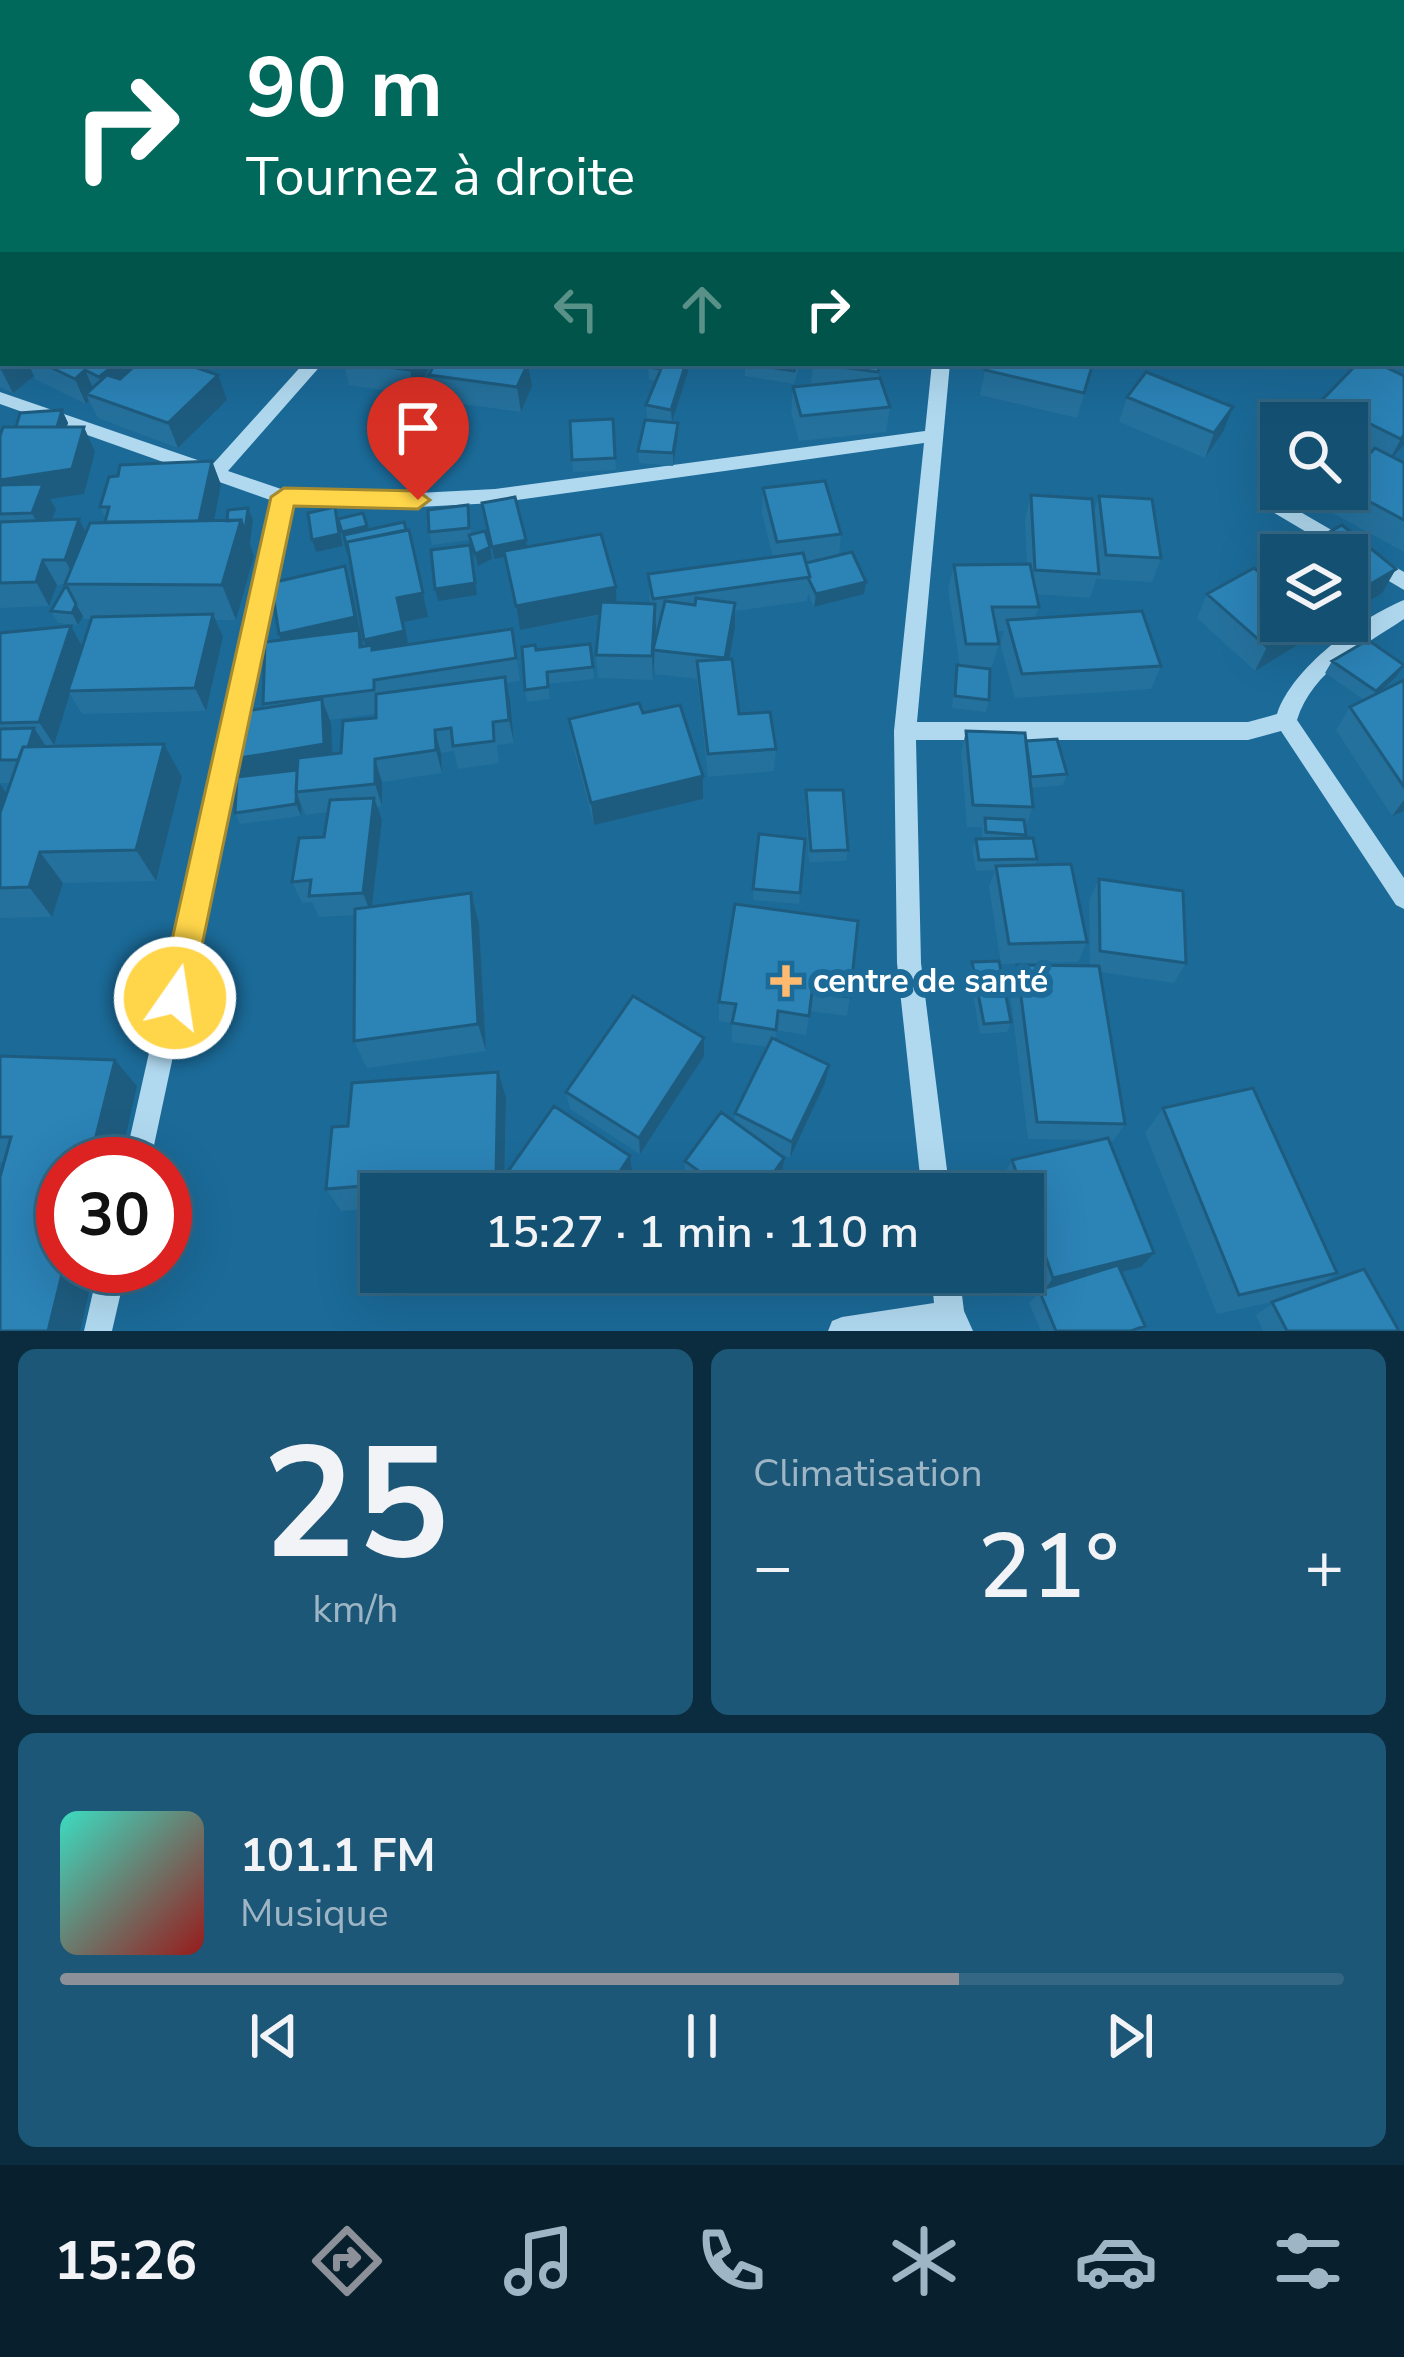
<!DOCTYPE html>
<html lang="fr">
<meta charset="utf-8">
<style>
body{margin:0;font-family:"Nunito Sans",sans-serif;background:#1d5777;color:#f1f3f6;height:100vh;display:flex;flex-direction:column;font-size:45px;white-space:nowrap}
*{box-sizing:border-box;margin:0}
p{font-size:39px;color:#9db5c4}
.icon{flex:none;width:66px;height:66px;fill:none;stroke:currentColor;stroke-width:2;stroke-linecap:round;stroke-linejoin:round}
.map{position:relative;height:1331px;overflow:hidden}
.details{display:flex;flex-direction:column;gap:18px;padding:18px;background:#0b2c3f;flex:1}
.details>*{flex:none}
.guide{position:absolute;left:0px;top:0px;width:1404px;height:366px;box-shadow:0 12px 48px #0002,0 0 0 3px #336784;background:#00695c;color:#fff;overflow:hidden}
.buttons{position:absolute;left:1260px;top:402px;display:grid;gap:24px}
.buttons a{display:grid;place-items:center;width:108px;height:108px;border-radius:0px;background:#145072;box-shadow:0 12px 48px #0002,0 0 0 3px #336784;font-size:60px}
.speed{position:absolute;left:36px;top:1137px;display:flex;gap:24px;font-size:60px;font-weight:700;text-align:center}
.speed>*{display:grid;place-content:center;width:156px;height:156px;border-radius:50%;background:#145072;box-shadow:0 12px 48px #0002,0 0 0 3px #336784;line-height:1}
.speed .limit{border:18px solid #d22;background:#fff;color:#111}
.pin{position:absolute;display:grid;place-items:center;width:102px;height:102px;color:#fff;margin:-123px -51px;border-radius:50% 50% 50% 0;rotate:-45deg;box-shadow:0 0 12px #0007}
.pin .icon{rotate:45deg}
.me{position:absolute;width:132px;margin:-66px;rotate:13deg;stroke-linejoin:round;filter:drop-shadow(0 0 9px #0008)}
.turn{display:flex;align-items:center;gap:42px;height:252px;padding:0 48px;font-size:54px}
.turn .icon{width:156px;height:156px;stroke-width:2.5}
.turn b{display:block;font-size:84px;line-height:102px}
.lanes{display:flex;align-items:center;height:114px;padding:0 48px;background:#0003;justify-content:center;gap:60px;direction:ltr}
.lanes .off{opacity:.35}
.big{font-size:90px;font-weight:600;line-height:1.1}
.details .card{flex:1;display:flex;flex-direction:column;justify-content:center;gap:18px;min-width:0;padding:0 42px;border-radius:18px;background:#1d5777}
.details .dial{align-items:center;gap:0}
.dial b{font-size:156px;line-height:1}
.song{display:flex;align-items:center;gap:36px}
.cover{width:144px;height:144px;border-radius:18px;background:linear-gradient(135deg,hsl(170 70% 55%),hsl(0 70% 35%))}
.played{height:12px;border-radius:6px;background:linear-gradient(90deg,#8c9099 70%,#336784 70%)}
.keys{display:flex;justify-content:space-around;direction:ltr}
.heat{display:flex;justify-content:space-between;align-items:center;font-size:66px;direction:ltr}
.details .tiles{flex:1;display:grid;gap:18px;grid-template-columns:1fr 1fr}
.card:last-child{grid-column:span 2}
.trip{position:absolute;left:360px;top:1173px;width:684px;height:120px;border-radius:0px;background:#145072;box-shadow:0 12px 48px #0002,0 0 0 3px #336784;font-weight:600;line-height:120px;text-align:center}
.menu{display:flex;height:192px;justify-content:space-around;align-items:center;background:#08202e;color:#9db5c4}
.menu .icon{width:84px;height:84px}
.menu .on{color:#8c9099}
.menu b{font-size:54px;color:#f1f3f6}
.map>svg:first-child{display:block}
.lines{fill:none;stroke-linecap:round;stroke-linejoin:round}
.minor{fill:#b0d9f0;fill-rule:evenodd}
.wall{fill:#25719d;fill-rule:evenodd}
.shaded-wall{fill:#1e5c7f}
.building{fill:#2b83b6;stroke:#1e5c7f;stroke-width:3}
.route{fill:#ffd54a;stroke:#a68a30;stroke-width:3}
.poi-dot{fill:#ffba70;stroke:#1b6a98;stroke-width:4.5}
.labels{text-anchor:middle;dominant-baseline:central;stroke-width:12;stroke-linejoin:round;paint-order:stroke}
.poi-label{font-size:33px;font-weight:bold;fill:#fff;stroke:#1b6a98;text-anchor:start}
</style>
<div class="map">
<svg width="1404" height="1331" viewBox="0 0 1404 1331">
<rect width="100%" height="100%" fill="#1b6a98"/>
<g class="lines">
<!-- minor -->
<path class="minor" d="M5 0H21L3 4Z
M1008 0H1022L1021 3H1007Z
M1282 0H1296V3H1282Z
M1401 68 1404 69V77L1401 76Z
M3 265V277L0 278V266Z
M304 363H323L228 471 284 490 379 495 495 489 925 431 932 363H950L917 722H1248L1277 714C1292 668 1360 618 1404 600V619C1363 647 1313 669 1297 720L1404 878V909L1396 905 1281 731 1248 740H916L921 963 950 1194H922L897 963 894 731 924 443 495 503 379 509 291 504 150 1164H124L273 501 0 404V392L212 465Z
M1278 499 1404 572V590L1271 511 1268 506Z
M99 1266H127L112 1331H84Z
M931 1272H959L964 1311 973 1331H828L832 1321 842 1317 934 1303Z"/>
</g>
<!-- wall -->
<path class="wall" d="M300 0H492L488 3H300Z
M530 0H627L624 3H531Z
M656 0H755V3H654Z
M782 0H810L808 3Z
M841 0H913V3H841Z
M1049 0H1072L1071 3H1049Z
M1131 0H1210L1209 3H1130Z
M1370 0H1404V29L1401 28V3H1369Z
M1404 76V247L1401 254V84Z
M1404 271V335L1401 334V277Z
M0 314 3 363H183L227 400 178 448 98 418 89 401 86 404 35 379 34 376 13 393 0 387Z
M344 363H430V366L415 395 349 385Z
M435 363H529L532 386 521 412 434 400 429 375Z
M745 363H800L794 384 745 376Z
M813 363H881L878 378 890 407 886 432 799 441 791 412 793 387 811 385Z
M1093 363 1077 418 980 395 985 370Z
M1358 363 1404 445 1393 458 1404 463V552L1327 510 1338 489H1347L1369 454 1347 443V423H1312L1322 400Z
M648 367 688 372 672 422 678 435 673 466 639 463 638 451 669 422 647 418 646 405 656 381 649 380Z
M1127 397 1233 407 1223 432 1205 458 1119 422Z
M62 410 68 423 66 427 95 452 84 494 50 499 56 509 52 520 86 533 105 522 106 519 100 507 212 461 221 485 214 521H227L248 508 253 520 250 544 254 556 236 620H216L223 637 206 711 82 714 70 694 54 745H46L182 777 156 881 63 883 52 917 0 918V784L7 794 10 783H0V633L83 647 91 619H84L83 616 78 625 58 623 51 611 65 584 57 585 49 606 0 608V436L16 427Z
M613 419 616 470 573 472 572 460Z
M763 488 841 534 839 555 864 594 814 607 808 593 807 601 735 611 729 659 739 714 776 749 774 771 708 777 697 679 655 674 654 662 653 680 598 678 596 655 600 615 520 630 505 557 494 559 482 503 527 547 616 587 617 603 650 604 648 574 773 557 762 513Z
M1031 495 1093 514 1099 496 1161 558 1152 582 1098 579 1097 577 1090 598 1036 594 1039 607 1035 618 1161 666 1151 689 1015 698 1000 643 1004 631H996L999 644 992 667 976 668 989 700 986 712 952 708 955 677 957 665 960 666 948 589 954 565 1027 564 1025 519Z
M335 507 339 519 368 530 428 617 404 622 408 645 516 653 520 681 506 683 514 743 497 745 499 763 458 769 454 751 441 753 442 773 382 782V806L377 807 382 820 372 906 471 893 479 924 486 1051 367 1068 354 1041 355 915 319 917 312 902 302 903 292 882 324 837 328 812 306 815 301 805V816L240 824 235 813 237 779 228 760 265 708 263 704 281 640 352 590 362 640 364 646H366L346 544 340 524 343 546 316 552 312 540ZM375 714 376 718 341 753 332 754 330 720Z
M470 517 471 534 492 559 478 566 470 540 432 545 429 532Z
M1281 559V621H1335L1308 637 1306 635 1301 643 1255 671 1197 618 1207 594 1263 575 1267 567Z
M590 644 594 679 548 684 550 699 527 702 525 690 536 650Z
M1332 661 1404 665 1396 677 1379 693 1404 680V811L1392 816 1336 730 1350 707 1364 700 1325 673Z
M643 713 703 776V799L594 825 572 742 569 719Z
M966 731 1026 741 1067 774 1063 785 1031 788 1033 807 1025 829V838L1037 859 1035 865 1087 942 1078 962 1001 964 989 887 995 870 976 871 972 850 976 839H982V827H967L961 754Z
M806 790 848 850 846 861 809 862 805 801Z
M805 839 799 904 753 900V889Z
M1099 879 1186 963 1174 983 1100 972 1125 1124 1113 1141 1109 1140 1141 1267 1121 1272 1140 1331H1041L1029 1303 1042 1289 1023 1234V1194H1009L1003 1177 1012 1160 1098 1140 1028 1139 1009 984 1017 965 1090 966 1089 900Z
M735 904 850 997 847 1016 810 1011 806 1035 776 1030 775 1039 825 1083 790 1158 773 1150 782 1174 707 1194 685 1177V1161L734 1121 735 1113 767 1047 732 1042V1023L719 1021V1002Z
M972 962 1011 1022 1007 1032 980 1034 969 972Z
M704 1038V1056L640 1154 570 1109 566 1092Z
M0 1056 115 1060 137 1086 4 1162H0Z
M506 1098 505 1176 632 1172 618 1194H381V1208L341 1211 326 1189 348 1126Z
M1163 1108 1337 1273 1322 1284 1399 1331H1263L1256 1315 1276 1301 1217 1314 1145 1133Z"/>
<!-- shaded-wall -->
<path class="shaded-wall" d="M474 0H492L488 3H475Z
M602 0H627L624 3H600Z
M3 58V102L0 104V59Z
M6 363H28L34 376 13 393 0 368Z
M117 363H160L110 402 99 377Z
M414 363H430V366L415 395 410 370Z
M528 363 532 386 521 412 517 387Z
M686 363 688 372 672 422 671 410Z
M85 370 96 395 86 394 89 401 86 404 75 379Z
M218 375 227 400 178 448 168 423Z
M1233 407 1223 432 1205 458 1214 433Z
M62 410 68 423 61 446 55 434Z
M678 423V435L673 466V453Z
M84 427 95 452 84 494 50 499 56 509 45 538 32 513 0 506V480Z
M1404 435V445L1387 464 1401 439Z
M212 461 221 485 208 551 198 527Z
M335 507 343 546 316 552 312 540Z
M248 508 253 520 250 544 254 556 236 620 222 585 241 520Z
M79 519 91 543 78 584 65 560Z
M367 526 370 538 345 545 342 532Z
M409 530 428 617 404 622 410 655 371 664 364 640 397 598Z
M526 540 527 553 494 559 492 547Z
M470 545 477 595 438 601 435 589Z
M490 547 492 559 478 566 475 554Z
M43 560 57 585 49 606 36 582Z
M345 566 352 590 368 670 288 658 279 634Z
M1396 569 1382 593 1347 614V598Z
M866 582 864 594 814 607 816 594Z
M616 587 617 611 520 630 516 606Z
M735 603V627L725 682V658Z
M76 604 83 616 78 625 72 613Z
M655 604 656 628 653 680 652 656Z
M213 614 223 637 206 711 195 688Z
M1312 621H1313L1301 643 1255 671 1267 647Z
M1316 621H1335L1308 637Z
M71 626 84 650 68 691 70 694 54 745 39 722Z
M1404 665 1396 677 1368 703 1376 691Z
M505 677 510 700 514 743 509 720Z
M322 699 331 723 333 767 239 783 228 760Z
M34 728 49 751 24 759Z
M435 730 441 753 442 773 436 750Z
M164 744 182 777 156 881 136 850Z
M375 759 382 782V806L375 784Z
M703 776V799L594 825 591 803Z
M0 784 12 801 0 836Z
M297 794 301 805V816L296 804Z
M374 798 382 820 371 914 363 893Z
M1404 800V811L1392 816Z
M40 852 63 883 52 917 29 887Z
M471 893 479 924 486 1051 478 1024Z
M704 1038V1056L640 1154 639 1138Z
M115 1060 137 1086 119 1164H89Z
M829 1065 825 1083 790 1158 792 1142Z
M498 1072 506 1098 504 1194 496 1175Z
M630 1156 632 1172 618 1194H605Z
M784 1158 782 1174 768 1194H759Z
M1154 1253 1141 1267 1043 1292 1053 1278Z
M64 1266H95L80 1331H48Z"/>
<!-- building -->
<path class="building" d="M94 0H139L134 3H89Z
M140 0H218L221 1 218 3H135Z
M242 0H291L298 2 238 3Z
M370 0H430L426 3H381Z
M503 0H515L526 3H499Z
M656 0H708L706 3H654Z
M1131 0H1148L1147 3H1130Z
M1227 0H1271L1270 3H1245Z
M1309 0H1363L1361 3H1316Z
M2 6 3 27 0 29V7Z
M3 30V49L0 48V32Z
M1401 31 1404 32V51L1401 50Z
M1401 129H1404V145L1401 144Z
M1401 147 1404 148V213L1401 212Z
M1401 230 1404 231 1403 250H1401Z
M1404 273V305L1401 304V278Z
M0 314 3 316V363H6L0 368Z
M42 363H117L99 377 85 370 75 379Z
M138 363H183L218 375 168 423 86 394 107 375 120 379Z
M361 363H414L410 370Z
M435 363H528L517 387 429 375Z
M650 363H686L671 410 646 405 661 369 648 367Z
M746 363H797L794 371Z
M813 363H880L878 372Z
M988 363H1093L1084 393 985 370Z
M1358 363H1377L1404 376V435L1401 439 1322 400Z
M1146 372 1233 407 1214 433 1127 397Z
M880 378 890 407 801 416 793 387Z
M62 410 57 427H16L20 413Z
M613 419 615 458 572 460 570 421Z
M645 420 678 423 673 453 638 451Z
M3 427H84L72 469 0 480V436Z
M1375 448 1404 463V520L1346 489 1347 478Z
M212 461 199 521 105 522 109 507H100L109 477 118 476 120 465Z
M825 481 841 534 777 542 763 488Z
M43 484 32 513 0 514V485Z
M1031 495 1092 499 1099 574 1035 570Z
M1099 496 1152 499 1161 558 1106 555Z
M515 497 526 540 492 547 482 503Z
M468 505 469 528 429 532 428 510Z
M335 507 339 534 312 540 308 513Z
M248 508 245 532 241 520 227 521 228 510Z
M363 513 367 526 342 532 338 519Z
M79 519 65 560H43L36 582 0 583V522Z
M241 520 222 585 65 584 90 523Z
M404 522 406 530 347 542 348 553 344 535Z
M1342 525 1396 569 1347 598V555H1288Z
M409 530 423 593 397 598 404 631 364 640 347 542Z
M485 531 490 547 475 554 469 535Z
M601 534 616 587 516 606 504 551Z
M470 545 475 583 435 589 431 550Z
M852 552 866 582 816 594 808 578 810 577 806 563Z
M803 553 810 577 653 599 648 574Z
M1281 559V579L1267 567Z
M1030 564 1039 607H992L999 644H966L954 565Z
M345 566 355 617 279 634 271 583Z
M1254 568 1281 591V621H1312L1267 647 1207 594Z
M66 585 76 604 72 613 51 611Z
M696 598 735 603 725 658 653 650 665 601 695 605Z
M601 602 655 604 652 656 596 655Z
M1142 611 1161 666 1022 674 1007 620Z
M213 614 195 688 68 691 92 617Z
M71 626 39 722 0 723V633Z
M512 629 516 658 374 680V690L263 704 265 642 359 630 360 647 372 645V650Z
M1368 640 1404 665 1376 691 1332 661Z
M590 644 593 667 547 672 548 687 525 690 522 647 535 645 536 650Z
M732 659 739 714 770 712 776 749 708 754 697 661Z
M957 665 990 669 989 700 955 696Z
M505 677 509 720 493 722 494 741 453 746 451 728 435 730 436 750 375 759V784L296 792 298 758 341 753 343 721 376 718V694Z
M1404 680V787L1350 707Z
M322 699 324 744 228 760V714Z
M639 703 643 713 680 705 703 776 591 803 569 719Z
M34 728 28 747H23L18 760H0V729Z
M966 731 1025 733 1033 807 973 805Z
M1057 739 1067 774 1031 777 1026 741Z
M164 744 136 850 40 852 29 887 0 888V813L23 747Z
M297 770 296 804 235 813 237 777Z
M806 790H843L848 850 811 851Z
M374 798 363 893 309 896 311 880 292 882 299 838 324 837 330 800Z
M985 818 1024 820 1026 835 986 832Z
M759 834 805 839 800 893 753 889Z
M1033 838 1037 859 979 860 976 839Z
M1071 864 1087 942 1009 944 996 866Z
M1099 879 1183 891 1186 963 1100 951Z
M471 893 478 1024 354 1041 355 909Z
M735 904 858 921 850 997 812 992 809 1016 778 1011 776 1030 732 1023 736 1004 719 1002Z
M999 961 1011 1022 984 1024 972 962Z
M1017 965 1099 966 1125 1124 1037 1122Z
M633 996 704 1038 639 1138 566 1092Z
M772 1038 829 1065 792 1142 735 1113Z
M0 1056 115 1060 89 1164H63L64 1266 48 1331H0V1177L11 1137H0Z
M498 1072 496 1175 326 1189 332 1127 348 1126 352 1083Z
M1253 1088 1337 1273 1239 1295 1163 1108Z
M554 1106 630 1156 605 1194H492Z
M721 1112 784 1158 759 1194H707L715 1183 685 1161Z
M1108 1138 1154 1253 1053 1278 1012 1160Z
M1118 1265 1145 1326 1131 1331H1056L1039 1290Z
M1364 1269 1399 1331H1287L1272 1302Z"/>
<!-- route -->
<path class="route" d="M284 488 418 491 430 500 418 509 294 506 191 998 186 1008 175 1013 163 1008 159 998 271 497Z"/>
<!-- markers -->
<path class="poi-dot" d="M780 963h12v12h12v12h-12v12h-12v-12h-12v-12h12z"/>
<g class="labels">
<!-- poi labels -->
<g class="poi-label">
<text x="813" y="981">centre de santé</text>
</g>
</g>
</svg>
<div class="buttons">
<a><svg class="icon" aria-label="search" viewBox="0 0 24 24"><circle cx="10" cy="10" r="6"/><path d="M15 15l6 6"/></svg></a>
<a><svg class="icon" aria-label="layers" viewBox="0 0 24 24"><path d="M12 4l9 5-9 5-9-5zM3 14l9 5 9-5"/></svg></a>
</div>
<div class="speed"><div class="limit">30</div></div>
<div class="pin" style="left:418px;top:500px;background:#d93025"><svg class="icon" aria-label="arrive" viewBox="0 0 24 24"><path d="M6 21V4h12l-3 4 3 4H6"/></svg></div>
<svg class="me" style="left:175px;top:998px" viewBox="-20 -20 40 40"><circle r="17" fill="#ffd54a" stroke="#fff" stroke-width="3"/><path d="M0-11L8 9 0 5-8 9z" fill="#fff"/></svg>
<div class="trip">15:27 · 1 min · 110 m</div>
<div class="guide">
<div class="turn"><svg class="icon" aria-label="right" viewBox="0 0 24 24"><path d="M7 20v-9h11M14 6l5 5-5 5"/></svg><div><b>90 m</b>Tournez à droite</div></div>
<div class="lanes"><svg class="icon off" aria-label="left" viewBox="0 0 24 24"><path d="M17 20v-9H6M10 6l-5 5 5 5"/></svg><svg class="icon off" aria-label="ahead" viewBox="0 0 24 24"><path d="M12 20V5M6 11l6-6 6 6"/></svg><svg class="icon" aria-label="right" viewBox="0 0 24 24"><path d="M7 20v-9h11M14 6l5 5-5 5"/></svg></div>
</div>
</div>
<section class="details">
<div class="tiles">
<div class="card dial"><b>25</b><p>km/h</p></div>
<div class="card"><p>Climatisation</p>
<div class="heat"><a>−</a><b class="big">21°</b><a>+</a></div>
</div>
<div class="card">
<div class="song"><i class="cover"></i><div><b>101.1 FM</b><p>Musique</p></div></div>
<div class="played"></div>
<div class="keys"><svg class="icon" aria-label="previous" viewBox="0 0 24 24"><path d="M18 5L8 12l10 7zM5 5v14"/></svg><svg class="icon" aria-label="pause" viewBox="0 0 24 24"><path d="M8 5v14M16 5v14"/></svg><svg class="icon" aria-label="next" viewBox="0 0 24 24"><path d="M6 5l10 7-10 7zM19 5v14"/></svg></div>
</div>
</div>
</section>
<nav class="menu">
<b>15:26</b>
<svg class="icon on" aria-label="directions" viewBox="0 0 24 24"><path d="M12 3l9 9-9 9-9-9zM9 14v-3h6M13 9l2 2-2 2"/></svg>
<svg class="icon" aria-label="music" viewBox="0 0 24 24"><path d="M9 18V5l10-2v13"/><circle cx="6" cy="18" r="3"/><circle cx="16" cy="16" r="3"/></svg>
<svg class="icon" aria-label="phone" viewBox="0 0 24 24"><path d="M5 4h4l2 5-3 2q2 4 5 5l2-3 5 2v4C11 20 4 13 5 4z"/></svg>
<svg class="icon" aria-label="climate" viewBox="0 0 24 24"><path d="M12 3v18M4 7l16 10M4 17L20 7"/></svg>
<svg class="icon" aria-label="car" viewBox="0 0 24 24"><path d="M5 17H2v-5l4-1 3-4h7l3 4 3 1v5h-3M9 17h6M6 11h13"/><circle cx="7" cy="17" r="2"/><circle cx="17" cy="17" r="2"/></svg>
<svg class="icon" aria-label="filters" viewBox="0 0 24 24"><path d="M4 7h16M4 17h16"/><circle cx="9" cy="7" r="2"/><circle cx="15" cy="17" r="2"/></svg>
</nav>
